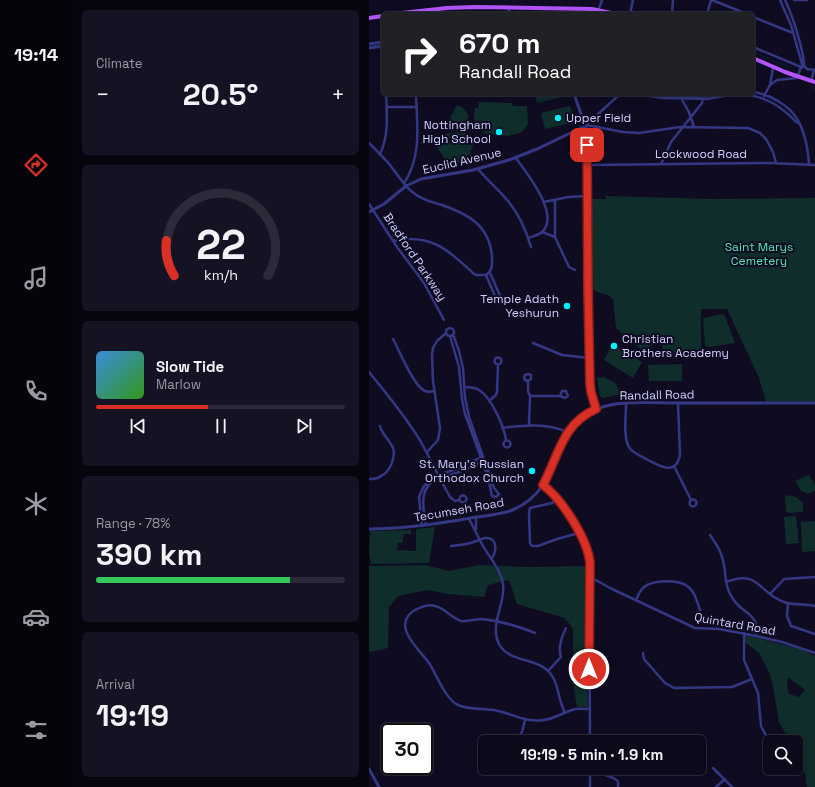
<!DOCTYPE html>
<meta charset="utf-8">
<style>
body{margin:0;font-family:"Space Grotesk",sans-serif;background:#141223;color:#f1f3f6;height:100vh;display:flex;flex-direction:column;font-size:15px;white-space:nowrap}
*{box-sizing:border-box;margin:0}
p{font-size:13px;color:#9a9aa2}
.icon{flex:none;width:22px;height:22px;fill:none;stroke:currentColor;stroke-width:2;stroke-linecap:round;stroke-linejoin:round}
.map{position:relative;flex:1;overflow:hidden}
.side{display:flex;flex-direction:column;gap:10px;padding:10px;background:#06050e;width:297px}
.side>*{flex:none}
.top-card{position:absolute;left:12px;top:12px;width:374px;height:84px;border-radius:6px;box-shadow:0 2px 10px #0003,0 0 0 1px #2b2a39;background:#202124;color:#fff;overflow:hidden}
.fabs{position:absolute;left:394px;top:735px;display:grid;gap:8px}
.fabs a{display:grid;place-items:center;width:40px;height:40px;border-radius:6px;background:#0b091a;box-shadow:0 2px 10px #0003,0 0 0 1px #2b2a39;font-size:20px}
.speed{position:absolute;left:12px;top:723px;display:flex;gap:8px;font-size:20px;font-weight:700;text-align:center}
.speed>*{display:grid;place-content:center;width:52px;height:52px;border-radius:50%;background:#0b091a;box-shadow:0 2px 10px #0003,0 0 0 1px #2b2a39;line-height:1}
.speed .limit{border:2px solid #111;border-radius:6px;background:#fff;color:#111}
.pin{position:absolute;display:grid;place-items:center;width:34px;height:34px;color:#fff;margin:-17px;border-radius:8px;box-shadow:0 2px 6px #0006}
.me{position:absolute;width:44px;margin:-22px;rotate:0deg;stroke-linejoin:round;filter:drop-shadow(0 0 3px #0008)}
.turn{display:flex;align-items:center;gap:14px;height:84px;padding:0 12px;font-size:18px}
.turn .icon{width:52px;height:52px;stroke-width:2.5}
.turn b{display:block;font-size:28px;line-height:34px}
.big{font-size:30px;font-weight:800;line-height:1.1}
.side .widget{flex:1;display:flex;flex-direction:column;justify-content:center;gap:6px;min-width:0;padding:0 14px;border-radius:6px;background:#141223}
.side .dial{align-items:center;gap:0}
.dial svg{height:104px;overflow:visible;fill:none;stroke:#2b2a39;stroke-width:7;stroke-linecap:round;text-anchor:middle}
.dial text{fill:#f1f3f6;stroke:none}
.song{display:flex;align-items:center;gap:12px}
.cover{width:48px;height:48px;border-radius:6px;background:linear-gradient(135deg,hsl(210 70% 55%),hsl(110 70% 35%))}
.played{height:4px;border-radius:2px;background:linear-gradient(90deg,#d93025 45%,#2b2a39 45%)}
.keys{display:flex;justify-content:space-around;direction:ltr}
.heat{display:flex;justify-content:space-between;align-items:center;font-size:22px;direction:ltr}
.charge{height:6px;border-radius:3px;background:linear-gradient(90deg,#34c759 78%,#2b2a39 0)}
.trip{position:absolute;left:109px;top:735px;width:228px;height:40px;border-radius:6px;background:#0b091a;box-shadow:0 2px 10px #0003,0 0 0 1px #2b2a39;font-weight:800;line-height:40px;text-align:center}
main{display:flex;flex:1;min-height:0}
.tab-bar{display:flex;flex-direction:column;width:72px;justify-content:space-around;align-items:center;background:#04040a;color:#9a9aa2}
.tab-bar .icon{width:28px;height:28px}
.tab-bar .selected{color:#d93025}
.tab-bar b{font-size:18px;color:#f1f3f6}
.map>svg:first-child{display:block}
.green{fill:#0f2d2a;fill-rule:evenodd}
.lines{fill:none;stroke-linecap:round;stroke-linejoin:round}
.stream{stroke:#072041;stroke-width:1}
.minor{stroke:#343784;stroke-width:2.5}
.tertiary{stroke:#343784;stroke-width:3}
.primary{stroke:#b455ff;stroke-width:4}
.route-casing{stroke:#8d1f18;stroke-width:10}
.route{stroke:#d93025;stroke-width:7}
.poi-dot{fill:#00f0f9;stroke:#0f0c22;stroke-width:1.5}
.labels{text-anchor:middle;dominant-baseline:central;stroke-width:4;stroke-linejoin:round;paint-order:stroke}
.poi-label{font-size:12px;fill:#d0ceff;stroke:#0f0c22;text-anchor:end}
.street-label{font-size:12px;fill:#d0ceff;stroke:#0f0c22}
.park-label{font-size:12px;fill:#53e6b8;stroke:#0f0c22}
</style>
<main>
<nav class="tab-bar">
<b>19:14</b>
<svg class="icon selected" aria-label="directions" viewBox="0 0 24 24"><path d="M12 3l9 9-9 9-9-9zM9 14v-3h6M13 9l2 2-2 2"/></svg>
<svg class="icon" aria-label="music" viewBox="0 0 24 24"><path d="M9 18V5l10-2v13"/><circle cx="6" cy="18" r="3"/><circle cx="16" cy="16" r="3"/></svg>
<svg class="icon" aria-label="phone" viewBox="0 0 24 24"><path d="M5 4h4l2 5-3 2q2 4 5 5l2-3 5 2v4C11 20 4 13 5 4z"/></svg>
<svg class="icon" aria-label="climate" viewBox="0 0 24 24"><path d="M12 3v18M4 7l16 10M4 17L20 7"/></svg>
<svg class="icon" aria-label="car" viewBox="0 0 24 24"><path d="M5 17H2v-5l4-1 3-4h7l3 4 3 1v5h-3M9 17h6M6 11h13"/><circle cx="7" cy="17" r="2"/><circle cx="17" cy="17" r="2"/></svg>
<svg class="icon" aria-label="filters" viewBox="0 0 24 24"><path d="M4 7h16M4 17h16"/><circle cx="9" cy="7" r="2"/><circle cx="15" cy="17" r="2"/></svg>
</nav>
<section class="side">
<div class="widget"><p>Climate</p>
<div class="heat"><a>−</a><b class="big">20.5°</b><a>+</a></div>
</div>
<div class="widget dial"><svg viewBox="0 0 100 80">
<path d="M14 69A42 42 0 1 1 86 69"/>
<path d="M14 69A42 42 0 0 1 8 42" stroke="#d93025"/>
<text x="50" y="56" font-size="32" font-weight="700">22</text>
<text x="50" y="72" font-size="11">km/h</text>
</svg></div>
<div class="widget">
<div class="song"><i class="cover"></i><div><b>Slow Tide</b><p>Marlow</p></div></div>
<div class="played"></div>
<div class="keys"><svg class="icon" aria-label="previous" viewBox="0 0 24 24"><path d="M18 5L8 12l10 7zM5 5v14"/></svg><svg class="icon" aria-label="pause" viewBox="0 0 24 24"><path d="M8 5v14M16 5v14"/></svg><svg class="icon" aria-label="next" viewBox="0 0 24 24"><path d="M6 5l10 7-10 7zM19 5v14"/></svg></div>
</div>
<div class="widget"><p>Range · 78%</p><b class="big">390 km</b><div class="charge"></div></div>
<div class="widget"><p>Arrival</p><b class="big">19:19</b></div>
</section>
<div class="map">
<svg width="446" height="787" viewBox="0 0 446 787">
<rect width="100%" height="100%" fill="#0f0c22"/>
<!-- green -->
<path class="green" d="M166 94H197V96L168 103Z
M110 102 143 103 144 106H158L159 124 153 132 139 136 117 134 107 128 105 118 106 108H109Z
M88 105C99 109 102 117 98 128L82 123 80 120Z
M201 106 206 122 176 129 172 113Z
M87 132 94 133 105 138C104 155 98 156 85 166L79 164 66 144C69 135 79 133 87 132Z
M237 196 342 199 446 198V403H409L408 401 397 402 390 378 358 309H332V351L311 353 294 354 293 345H282L275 351 266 345 247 328 244 300 241 296 220 289 219 199H237Z
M353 314 356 316 366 343 341 347 336 346 334 319 335 318Z
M244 344 273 362 264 378 235 360Z
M313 364V381H280L279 365Z
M235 377 246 383 252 394 234 398 231 396 228 378Z
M440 475 446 485V491L439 494 432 491 426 481Z
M416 495 427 497 434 503V512L419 513 417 511Z
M427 516 430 543 417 544 415 517Z
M446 521V551L433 552 432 522Z
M66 527 60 563 2 564 0 551 1 531 42 530V534H35L33 543H29L28 550 47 551V529Z
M56 565 80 571 110 565 161 567 216 566 219 707H208L204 683 209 667 204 656V629L196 618 148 604 140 580 119 585 115 597 79 594 58 590 29 596 20 607 19 648 0 652V566Z
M376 635 431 649 446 656V787H438L436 773 427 754V742H421L410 722 404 686 401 674 390 653 376 642ZM419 677 436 690 430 697 420 694 418 687Z"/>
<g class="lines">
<!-- stream -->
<path class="stream" d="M92 14H135
M145 14H153
M0 46 8 45
M384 52 422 68 426 72
M442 86 446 90"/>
<!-- minor -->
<path class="minor" d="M343 0 378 14
M411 0 422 25 433 64 438 69 446 70
M416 0C423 14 435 51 435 66
M425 0H438
M229 10 231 6 233 0
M140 14V8
M261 14 264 0
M261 14H273
M303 14 304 0
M338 14 342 0
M384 17 424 33
M13 42 14 52
M384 47 432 67H435
M442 81 445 70
M401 85 408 80 428 78 432 67
M384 92C400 94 420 105 428 119 436 132 439 150 440 164
M268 94 294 98 338 99 366 94
M284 94C305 97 329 99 349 94
M373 94C396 96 412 106 427 122L429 123
M395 96 401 85 404 68
M312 98 320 112 325 127
M18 107H48
M216 126H223L254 132 270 133 311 127 379 128 391 133 397 139 404 152 407 163
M216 126 251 94
M0 143C7 150 15 158 21 165 28 174 34 184 42 191 51 199 62 202 73 205 99 214 120 225 123 256 123 263 124 271 117 275
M11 154C20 136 18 114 17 94
M147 158C157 172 192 215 173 232 170 235 164 236 159 238
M292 164 302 142 333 103 335 96
M218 165 401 163 446 165
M109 169C118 180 129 189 139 201 150 214 157 230 162 247
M35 183C53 157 48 124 47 94
M186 200V237L200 267 206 270
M175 202 199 197 218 196
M0 204 28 247 55 283 75 320
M173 232 186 237
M24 241C62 233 79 250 105 274L108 275H117
M117 275 129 303 132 304 133 300 121 273
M77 332a4 4 0 1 1 8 0a4 4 0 1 1-8 0Z
M81 336 90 367 93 399 96 414 119 477 123 496 127 497 130 494 125 488 100 417 96 397 94 368 90 351 84 334
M24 339C31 352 42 380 53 389 56 392 61 392 65 391
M164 343 193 355 221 358
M125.5 361a3.5 3.5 0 1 1 7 0a3.5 3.5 0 1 1-7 0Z
M0 372C19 395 37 417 52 442 62 460 71 479 81 497L86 501 90 500
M159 381 156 380 155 378 156 375 159 374 162 375V379L159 381V391L161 396 160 425
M95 387C100 387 105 387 110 390 122 397 135 426 137 440
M161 396H191L196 398 199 396 197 391H193L191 396
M120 401 127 395 128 392 129 364
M257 404C257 415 254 438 260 447 263 453 271 455 277 459 289 465 307 477 311 455L309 403
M133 428C155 425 178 423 198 432
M134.5 444a3.5 3.5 0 1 1 7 0a3.5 3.5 0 1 1-7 0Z
M58 452 69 440 71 428 64 381 63 355 64 348 68 341 77 333
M305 466 322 500
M0 479C4 479 9 479 12 476 21 472 27 457 24 448 21 440 13 435 11 426
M174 485C191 497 216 536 220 556L221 742
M90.5 499a3.5 3.5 0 1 1 7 0a3.5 3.5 0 1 1-7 0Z
M189 498 183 503 161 508 160 513 161 543 163 546H169L188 539 210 533
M320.5 503a3.5 3.5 0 1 1 7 0a3.5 3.5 0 1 1-7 0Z
M107 518V529
M100 519C105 528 109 537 114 546 121 558 132 570 134 584 137 604 120 624 130 644 140 663 168 657 181 673 188 681 188 690 191 699 192 704 194 708 196 713
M57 525C54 508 49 487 69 478 74 476 79 476 84 474 94 471 104 466 113 462
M53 526 50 497 55 486 66 476 90 468 111 458
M341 535C346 542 351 549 353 557 358 571 354 585 364 599 374 615 391 613 387 636
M82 546C88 545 95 545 101 543 106 542 111 539 116 538 129 537 128 552 122 559
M221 577 243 589 326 628 350 629 387 636 413 642 446 653
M357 582C391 569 389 593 415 602 425 606 436 603 446 606
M401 594 415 579 446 577
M267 600C269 596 271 590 275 587 284 580 309 579 318 586 326 591 328 602 331 610
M419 603 418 616 422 626 446 634
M166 633C149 626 132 621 113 619 106 619 99 622 92 621 82 618 76 608 66 606 60 604 52 607 46 610 21 625 50 649 60 663 68 675 76 699 89 705 100 710 113 708 125 710 142 713 156 723 175 720 185 719 193 713 203 710 209 708 215 709 221 709
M375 633V660L389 693 392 726 401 743
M274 653 275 659 296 683 305 688 363 687 383 679
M179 671 192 657C189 648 193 636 197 628
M147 742 153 732 156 720
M221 768V787
M237 768C252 776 268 771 284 768
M344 768 363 787
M417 768V774
M221 772C230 773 241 775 249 781V787
M347 787 356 779"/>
<!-- tertiary -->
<path class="tertiary" d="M0 44 14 42
M0 48 14 46
M205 94 217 128 221 384 222 392 227 409
M0 212 15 204 37 186 52 179 104 170 140 160 168 149 216 126
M0 529C35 529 68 524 102 518 115 516 129 515 141 511 154 506 166 497 174 485 191 458 190 427 223 411 247 399 283 403 310 403 355 403 401 403 446 403
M0 769 10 787"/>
<!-- primary -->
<path class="primary" d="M24 14 78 8 106 7 223 9 247 14
M0 18 14 16
M384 58 416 72 446 82"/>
</g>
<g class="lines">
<!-- route casing -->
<g class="route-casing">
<path id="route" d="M218 145 219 290 221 384 222 392 227 409C193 424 190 455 174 485 193 499 219 540 221 563L220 669"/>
</g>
<!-- route -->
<use href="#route" class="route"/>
</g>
<!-- markers -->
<g class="poi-dot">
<circle cx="189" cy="118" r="4"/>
<circle cx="130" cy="132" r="4"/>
<circle cx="198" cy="306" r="4"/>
<circle cx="245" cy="346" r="4"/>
<circle cx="163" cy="471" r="4"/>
</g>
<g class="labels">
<!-- poi labels -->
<g class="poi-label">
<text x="197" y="118" text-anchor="start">Upper Field</text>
<text x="122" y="125">Nottingham<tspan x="122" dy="14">High School</tspan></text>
<text x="190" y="299">Temple Adath<tspan x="190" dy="14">Yeshurun</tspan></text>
<text x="253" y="339" text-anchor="start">Christian<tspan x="253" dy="14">Brothers Academy</tspan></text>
<text x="155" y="464">St. Mary's Russian<tspan x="155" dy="14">Orthodox Church</tspan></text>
</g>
<!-- street labels -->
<g class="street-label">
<text x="332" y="154">Lockwood Road</text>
<text transform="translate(93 161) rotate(-13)">Euclid Avenue</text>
<text transform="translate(46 257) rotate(56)">Bradford Parkway</text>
<text transform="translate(288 395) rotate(-1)">Randall Road</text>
<text transform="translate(90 510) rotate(-10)">Tecumseh Road</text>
<text transform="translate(366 624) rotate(10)">Quintard Road</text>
</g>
<!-- park labels -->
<g class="park-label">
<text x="390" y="247">Saint Marys<tspan x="390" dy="14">Cemetery</tspan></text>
</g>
</g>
</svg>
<div class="fabs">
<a><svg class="icon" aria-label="search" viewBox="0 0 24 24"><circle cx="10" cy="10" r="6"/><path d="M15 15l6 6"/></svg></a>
</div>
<div class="speed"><div class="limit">30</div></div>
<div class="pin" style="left:218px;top:145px;background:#d93025"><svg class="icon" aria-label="arrive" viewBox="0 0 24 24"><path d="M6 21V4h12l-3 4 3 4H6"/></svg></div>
<svg class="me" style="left:220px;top:669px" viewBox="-20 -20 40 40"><circle r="17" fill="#d93025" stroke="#fff" stroke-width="3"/><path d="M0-11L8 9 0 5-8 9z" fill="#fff"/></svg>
<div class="trip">19:19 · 5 min · 1.9 km</div>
<div class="top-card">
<div class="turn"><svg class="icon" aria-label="right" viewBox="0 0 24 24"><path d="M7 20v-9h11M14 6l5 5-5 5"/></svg><div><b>670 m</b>Randall Road</div></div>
</div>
</div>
</main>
